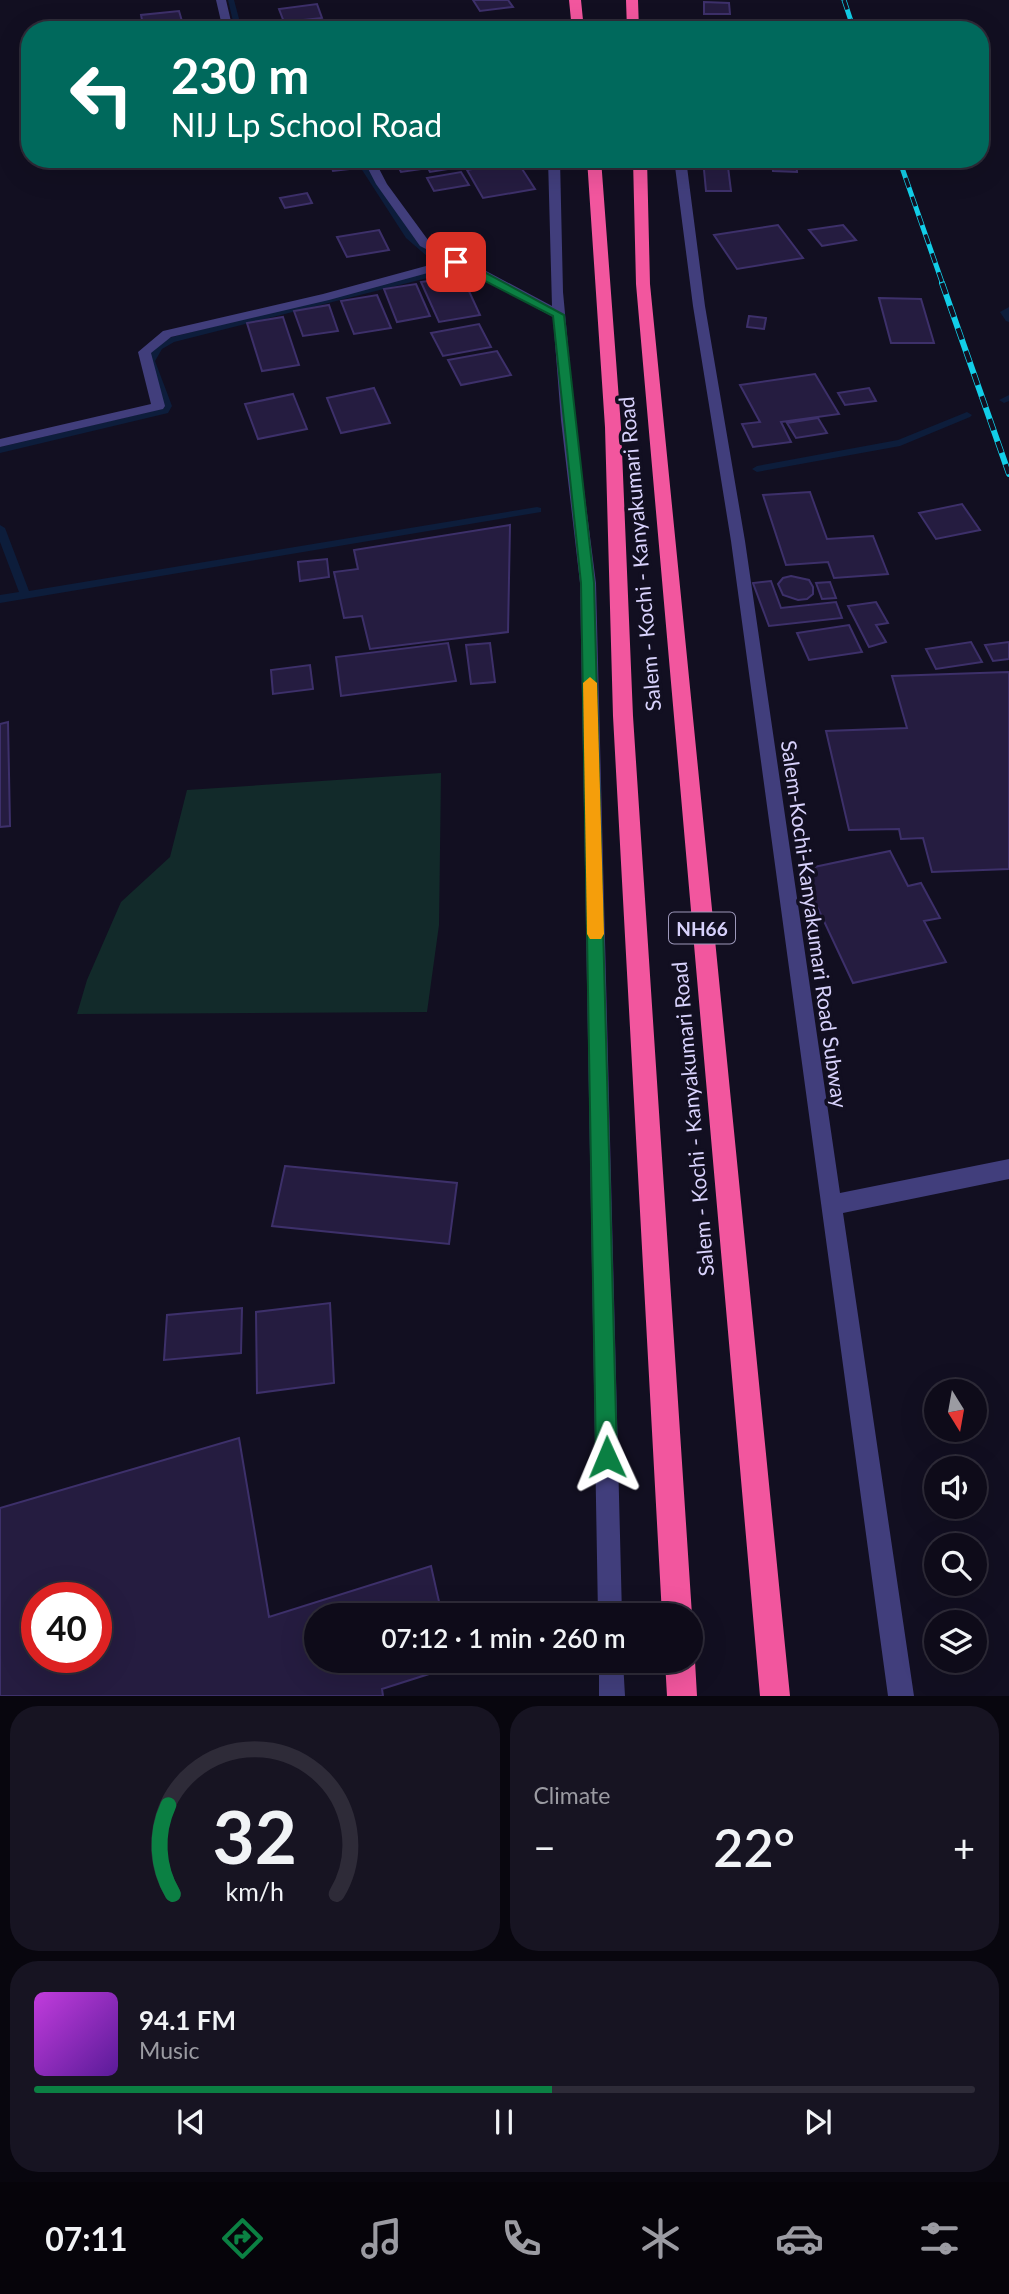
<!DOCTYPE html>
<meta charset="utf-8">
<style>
body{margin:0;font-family:Lato,sans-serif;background:#171422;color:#f1f3f6;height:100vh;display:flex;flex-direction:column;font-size:26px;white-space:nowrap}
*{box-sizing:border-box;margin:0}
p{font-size:23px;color:#9b9ba2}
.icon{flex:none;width:38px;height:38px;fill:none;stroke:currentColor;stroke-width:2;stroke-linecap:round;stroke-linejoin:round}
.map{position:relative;height:1696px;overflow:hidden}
.panel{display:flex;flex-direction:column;gap:10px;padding:10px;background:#08060e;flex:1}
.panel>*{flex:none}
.top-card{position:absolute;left:21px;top:21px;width:968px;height:147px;border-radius:28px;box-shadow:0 7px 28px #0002,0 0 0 2px #2e2b38;background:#00695c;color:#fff;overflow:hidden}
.needle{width:46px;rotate:169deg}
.buttons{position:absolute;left:924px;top:1379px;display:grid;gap:14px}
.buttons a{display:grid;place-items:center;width:63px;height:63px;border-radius:50%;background:#0e0b19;box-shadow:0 7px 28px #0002,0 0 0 2px #2e2b38;font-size:35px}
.speed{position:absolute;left:21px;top:1582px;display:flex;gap:14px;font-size:35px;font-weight:700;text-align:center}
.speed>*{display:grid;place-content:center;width:91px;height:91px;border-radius:50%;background:#0e0b19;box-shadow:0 7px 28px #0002,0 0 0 2px #2e2b38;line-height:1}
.speed .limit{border:10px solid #d22;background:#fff;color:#111}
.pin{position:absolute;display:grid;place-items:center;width:60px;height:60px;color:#fff;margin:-30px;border-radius:14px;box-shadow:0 4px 10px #0006}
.me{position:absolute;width:77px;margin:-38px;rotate:359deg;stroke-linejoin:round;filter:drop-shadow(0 0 5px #0008)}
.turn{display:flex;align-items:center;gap:24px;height:147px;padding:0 35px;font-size:32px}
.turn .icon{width:91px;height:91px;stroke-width:2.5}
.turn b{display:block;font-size:49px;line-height:60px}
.big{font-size:52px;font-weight:600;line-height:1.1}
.panel .card{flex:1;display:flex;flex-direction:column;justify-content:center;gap:10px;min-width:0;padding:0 24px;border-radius:28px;background:#171422}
.panel .dial{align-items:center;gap:0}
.dial svg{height:182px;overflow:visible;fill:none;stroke:#2e2b38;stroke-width:7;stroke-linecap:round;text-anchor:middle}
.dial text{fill:#f1f3f6;stroke:none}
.song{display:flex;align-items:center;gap:21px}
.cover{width:84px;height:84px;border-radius:10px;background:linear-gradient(135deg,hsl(290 70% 55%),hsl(270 70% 35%))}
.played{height:7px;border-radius:4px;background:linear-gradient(90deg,#0b8043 55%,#2e2b38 55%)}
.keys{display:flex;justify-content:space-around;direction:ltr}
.heat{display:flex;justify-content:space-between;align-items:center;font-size:38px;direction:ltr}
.panel .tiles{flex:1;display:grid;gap:10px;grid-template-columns:1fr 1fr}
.card:last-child{grid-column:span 2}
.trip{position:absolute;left:304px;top:1603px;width:399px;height:70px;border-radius:35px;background:#0e0b19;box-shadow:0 7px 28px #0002,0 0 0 2px #2e2b38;font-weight:600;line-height:70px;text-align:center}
.dock{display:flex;height:112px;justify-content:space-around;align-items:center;background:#06040a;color:#9b9ba2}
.dock .icon{width:49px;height:49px}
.dock .active{color:#0b8043}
.dock b{font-size:32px;color:#f1f3f6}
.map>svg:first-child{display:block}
.green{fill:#122a2a}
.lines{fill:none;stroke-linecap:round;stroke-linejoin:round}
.stream{fill:#0d1d3b;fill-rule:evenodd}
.building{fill:#251c40;stroke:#3d306a;stroke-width:2;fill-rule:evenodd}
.minor{fill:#413e7c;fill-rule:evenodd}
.highway{fill:#f2569e;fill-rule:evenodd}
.rail-far1-casing{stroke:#12cee8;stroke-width:5}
.rail-casing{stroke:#12cee8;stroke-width:6}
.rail-far1{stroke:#120f21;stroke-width:3.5;stroke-dasharray:10;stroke-linecap:butt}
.rail{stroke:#120f21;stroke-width:4.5;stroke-dasharray:12;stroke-linecap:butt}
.route{fill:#0b8043;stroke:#07532c;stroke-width:2}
.slow{fill:#f59e0b}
.labels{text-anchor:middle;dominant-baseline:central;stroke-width:7;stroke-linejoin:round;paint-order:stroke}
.shield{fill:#120f21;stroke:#9d98ba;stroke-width:2}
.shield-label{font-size:19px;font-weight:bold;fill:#d8d2fc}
.street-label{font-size:21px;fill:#d8d2fc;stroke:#120f21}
</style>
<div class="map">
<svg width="1009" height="1696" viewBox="0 0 1009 1696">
<rect width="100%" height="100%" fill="#120f21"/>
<!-- green -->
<path class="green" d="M441 773 439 925 427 1012 77 1014 87 980 121 902 170 857 187 790Z"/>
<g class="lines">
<!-- stream -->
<path class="stream" d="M228 0H234L242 30H235Z
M355 159H363L412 234 451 268V272L174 342 162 349 155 361 172 406 168 413 0 453V447L161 409 162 406 145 361 155 345 168 338 442 269 406 238Z
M1009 307V322L1006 321 1000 312Z
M1009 395V401L1004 403 999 400Z
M967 412 972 415 970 417 900 446 757 472 752 469 757 466 898 440Z
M537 507 541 508V512L0 603V595L19 592 0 542V525L5 528 29 591Z"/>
</g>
<!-- building -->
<path class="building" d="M473 0H508L513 7 480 11Z
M704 2 729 3 730 14H704Z
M317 4 322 18 284 22 279 9Z
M179 11 184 28 144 30 141 15Z
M254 159H323V161L256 168Z
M329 159H356L359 168 333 171Z
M394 159H510L430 172 428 168 401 172Z
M703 159H727L731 191H706Z
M517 161 535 189 483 198 467 170Z
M772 161H796L797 172 773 171Z
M461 172 469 185 434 191 427 178Z
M307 193 312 203 285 208 280 198Z
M778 225 803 258 737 269 714 235Z
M843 225 856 240 822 246 809 230Z
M379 230 389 250 347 257 337 237Z
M462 276 480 315 439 322 421 282Z
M416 284 430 316 397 322 384 289Z
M377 295 391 328 354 334 341 301Z
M879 298 921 299 934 343H891Z
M329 305 338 331 303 336 294 311Z
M749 316 766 318 764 329 747 327Z
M283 317 299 365 262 371 247 323Z
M479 324 491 347 443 356 431 333Z
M497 351 511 375 461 385 448 360Z
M815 374 839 414 781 422 791 442 753 447 742 424 760 422 740 385Z
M374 388 390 423 341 433 327 398Z
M869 388 876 401 845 405 838 393Z
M293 394 307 429 258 439 245 404Z
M818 418 827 433 796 438 787 423Z
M810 492 827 539 873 536 888 574 834 578 828 562 786 565 763 495Z
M962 504 980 530 936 539 919 513Z
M510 525 508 632 370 649 362 616 344 618 334 572 358 569 354 550Z
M327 559 329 577 300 581 298 562Z
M791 576 809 580 813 587V594L807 599 798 600 783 595 778 584 783 578Z
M771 581 781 608 836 602 842 618 769 626 753 583Z
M830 582 836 598 822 599 816 583Z
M876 602 888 623 876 625 886 642 869 647 848 606Z
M849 625 862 652 809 660 797 633Z
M971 642 982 662 936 669 926 649Z
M1009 642V659L993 661 985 645Z
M448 643 456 681 341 696 336 657Z
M490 643 495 682 471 684 466 645Z
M310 665 313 689 273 694 271 670Z
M1009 672V869L932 872 923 838 901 839 899 829 849 830 826 731 907 728 892 676Z
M8 722 10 826 0 827V724Z
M890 851 908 886 921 883 940 918 924 921 946 962 853 983 800 870Z
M285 1166 457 1183 449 1244 272 1226Z
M330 1303 334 1383 257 1393 256 1312Z
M242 1308 241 1353 164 1360 167 1315Z
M239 1438 269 1617 431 1566 442 1615H317V1661H452L454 1666 382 1689 383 1696H0V1508ZM37 1598H96V1657H37Z"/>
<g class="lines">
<!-- minor -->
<path class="minor" d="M216 0H226L233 30H223Z
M363 159H374L387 184 428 240 552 306 548 159H560L563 292 575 420 596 583 622 1615H598L580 583 561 420 553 317 457 265 329 300 171 337 151 353 165 406 163 409 0 447V439L151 404 138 352 163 331 323 294 448 260 420 246 376 184Z
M674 159H686L705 306 745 541 840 1193 1009 1159V1179L843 1213 914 1696H888L731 541 693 306Z
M599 1661H623L625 1696H599Z"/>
<!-- highway -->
<path class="highway" d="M569 0H581L584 30H572Z
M626 0H638L639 30H627Z
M587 159H601L621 427 633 716 692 1615 691 1616 662 1615 613 716 605 427Z
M633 159H647L650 284 790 1696H760L636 284Z
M691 1652 695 1661 697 1696H667L665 1661H691Z"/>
<!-- rail-far1 casing -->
<g class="rail-far1-casing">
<path id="rail-far1" d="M844 0 854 30
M899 159 943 285"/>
</g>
<!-- rail casing -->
<g class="rail-casing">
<path id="rail" d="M942 283 1009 474"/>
</g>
<!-- rail-far1 -->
<use href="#rail-far1" class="rail-far1"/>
<!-- rail -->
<use href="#rail" class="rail"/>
</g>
<!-- route -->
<path class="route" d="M452 259H460L564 315 594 583 617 1457 614 1464 607 1467 599 1464 596 1457 581 583 553 316 452 264Z"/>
<!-- slow -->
<path class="slow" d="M590 677 597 683 604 934 601 939H590L587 934 583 683Z"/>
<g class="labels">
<!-- shield labels -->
<rect class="shield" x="669" y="912.5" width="66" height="31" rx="5"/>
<g class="shield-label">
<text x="702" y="928">NH66</text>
</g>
<!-- street labels -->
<g class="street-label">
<text transform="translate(639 554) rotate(-95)">Salem - Kochi - Kanyakumari Road</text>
<text transform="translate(815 924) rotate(82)">Salem-Kochi-Kanyakumari Road Subway</text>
<text transform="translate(692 1119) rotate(-95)">Salem - Kochi - Kanyakumari Road</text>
</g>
</g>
</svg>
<div class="buttons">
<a><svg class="needle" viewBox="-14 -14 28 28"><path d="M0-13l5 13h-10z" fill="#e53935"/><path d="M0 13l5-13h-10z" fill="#9b9ba2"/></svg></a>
<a><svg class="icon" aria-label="sound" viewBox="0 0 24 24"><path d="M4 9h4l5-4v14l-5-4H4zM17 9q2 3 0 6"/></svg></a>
<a><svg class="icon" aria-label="search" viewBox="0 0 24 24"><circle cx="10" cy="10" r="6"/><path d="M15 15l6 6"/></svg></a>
<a><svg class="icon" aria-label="layers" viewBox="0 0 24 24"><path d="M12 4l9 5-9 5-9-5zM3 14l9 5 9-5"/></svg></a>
</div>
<div class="speed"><div class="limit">40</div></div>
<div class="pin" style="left:456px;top:262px;background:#d93025"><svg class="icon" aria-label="arrive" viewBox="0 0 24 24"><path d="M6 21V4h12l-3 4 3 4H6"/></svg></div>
<svg class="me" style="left:607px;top:1457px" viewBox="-20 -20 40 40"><path d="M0-17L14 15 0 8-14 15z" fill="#0b8043" stroke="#fff" stroke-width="4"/></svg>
<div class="trip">07:12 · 1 min · 260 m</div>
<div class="top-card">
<div class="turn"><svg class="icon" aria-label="left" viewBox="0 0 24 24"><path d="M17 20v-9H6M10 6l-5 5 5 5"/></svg><div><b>230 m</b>NIJ Lp School Road</div></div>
</div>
</div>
<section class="panel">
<div class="tiles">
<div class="card dial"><svg viewBox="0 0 100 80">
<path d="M14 69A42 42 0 1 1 86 69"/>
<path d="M14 69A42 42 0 0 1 12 30" stroke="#0b8043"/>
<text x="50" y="56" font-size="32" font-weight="700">32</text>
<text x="50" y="72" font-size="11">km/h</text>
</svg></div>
<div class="card"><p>Climate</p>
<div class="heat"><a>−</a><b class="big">22°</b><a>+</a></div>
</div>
<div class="card">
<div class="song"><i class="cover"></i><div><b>94.1 FM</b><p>Music</p></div></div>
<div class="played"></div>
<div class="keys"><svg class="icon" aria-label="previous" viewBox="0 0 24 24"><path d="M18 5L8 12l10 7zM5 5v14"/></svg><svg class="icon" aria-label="pause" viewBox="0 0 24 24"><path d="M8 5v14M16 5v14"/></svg><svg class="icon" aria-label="next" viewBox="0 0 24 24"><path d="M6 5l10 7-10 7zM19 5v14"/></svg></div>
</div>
</div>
</section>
<nav class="dock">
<b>07:11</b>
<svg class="icon active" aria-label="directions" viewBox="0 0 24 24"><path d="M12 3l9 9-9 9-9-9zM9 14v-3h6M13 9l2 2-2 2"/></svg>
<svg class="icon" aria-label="music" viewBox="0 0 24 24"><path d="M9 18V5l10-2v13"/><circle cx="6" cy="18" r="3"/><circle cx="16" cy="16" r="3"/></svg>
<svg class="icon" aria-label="phone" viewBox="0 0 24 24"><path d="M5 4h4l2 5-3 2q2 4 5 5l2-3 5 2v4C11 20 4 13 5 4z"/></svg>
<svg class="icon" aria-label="climate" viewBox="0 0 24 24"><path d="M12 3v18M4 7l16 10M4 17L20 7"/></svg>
<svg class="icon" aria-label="car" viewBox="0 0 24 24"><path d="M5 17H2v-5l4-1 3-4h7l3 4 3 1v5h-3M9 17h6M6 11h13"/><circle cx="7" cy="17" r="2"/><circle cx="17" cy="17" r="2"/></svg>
<svg class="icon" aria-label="filters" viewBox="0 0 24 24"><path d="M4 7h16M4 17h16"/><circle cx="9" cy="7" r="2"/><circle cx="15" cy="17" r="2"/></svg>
</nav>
